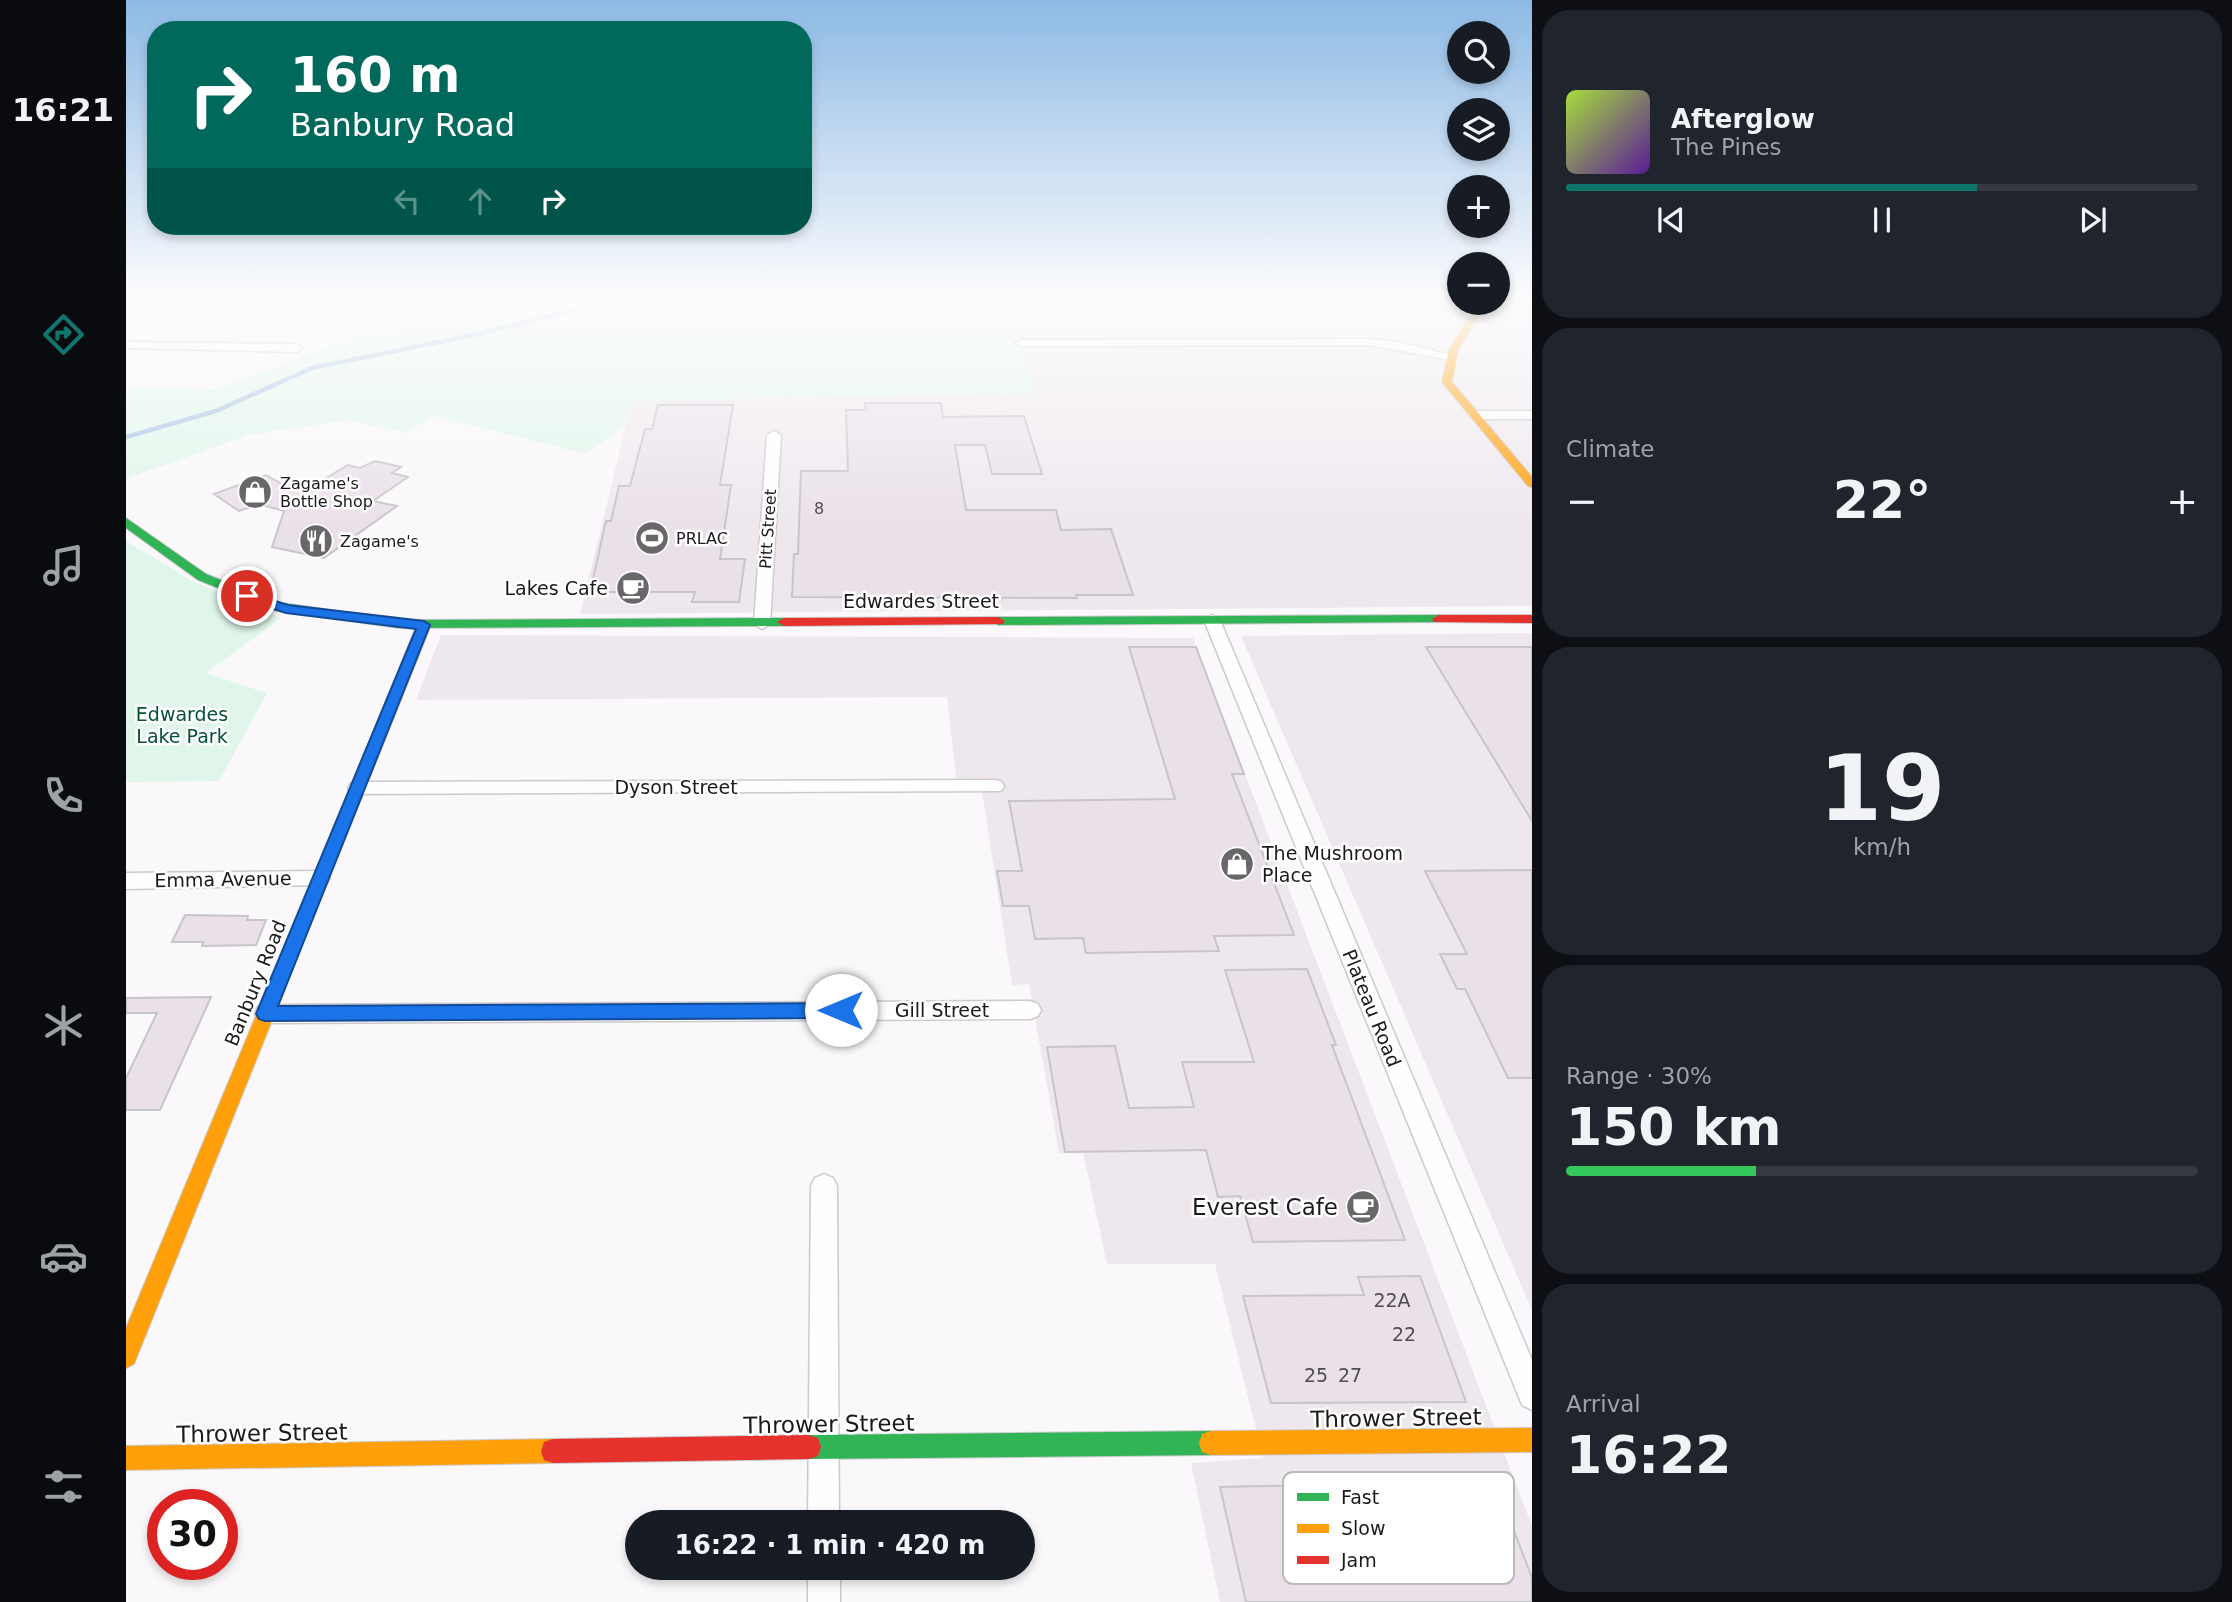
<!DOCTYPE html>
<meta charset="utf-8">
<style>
body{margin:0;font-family:"DejaVu Sans",sans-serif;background:#20242c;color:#f1f3f6;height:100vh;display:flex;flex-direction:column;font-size:26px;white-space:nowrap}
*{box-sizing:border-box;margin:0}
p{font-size:23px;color:#9ea1a6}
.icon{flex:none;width:38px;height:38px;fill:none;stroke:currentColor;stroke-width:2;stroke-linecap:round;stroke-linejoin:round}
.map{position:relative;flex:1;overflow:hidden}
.sheet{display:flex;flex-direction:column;gap:10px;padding:10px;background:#0d0f14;width:700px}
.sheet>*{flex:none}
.banner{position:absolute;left:21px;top:21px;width:665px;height:214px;border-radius:28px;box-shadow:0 4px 10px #0003;background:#00695c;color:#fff;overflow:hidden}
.fabs{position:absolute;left:1321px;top:21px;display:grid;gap:14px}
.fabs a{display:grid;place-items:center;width:63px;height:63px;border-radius:50%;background:#171b24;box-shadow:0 4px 10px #0003;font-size:35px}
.speed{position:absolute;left:21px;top:1489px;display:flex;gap:14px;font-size:35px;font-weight:700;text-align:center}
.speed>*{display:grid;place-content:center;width:91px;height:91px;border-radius:50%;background:#171b24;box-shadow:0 4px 10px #0003;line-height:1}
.speed .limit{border:10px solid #d22;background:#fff;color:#111}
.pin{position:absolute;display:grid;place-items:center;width:60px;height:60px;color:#fff;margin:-30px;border:4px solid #fff;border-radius:50%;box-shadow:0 2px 7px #0007}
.me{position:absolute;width:77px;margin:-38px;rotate:270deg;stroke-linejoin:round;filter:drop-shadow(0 0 5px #0008)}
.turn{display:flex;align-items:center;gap:24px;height:147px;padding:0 28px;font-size:32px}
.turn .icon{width:91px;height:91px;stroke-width:2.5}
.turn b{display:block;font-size:49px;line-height:60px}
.lanes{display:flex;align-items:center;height:66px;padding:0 28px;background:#0003;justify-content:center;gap:35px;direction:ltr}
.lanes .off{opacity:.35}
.big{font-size:52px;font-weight:600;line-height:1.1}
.sheet .widget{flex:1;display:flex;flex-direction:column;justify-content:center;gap:10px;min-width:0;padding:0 24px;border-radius:28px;background:#20242c}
.sheet .dial{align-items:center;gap:0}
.dial b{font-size:91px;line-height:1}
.song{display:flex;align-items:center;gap:21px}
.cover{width:84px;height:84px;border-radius:10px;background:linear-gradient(135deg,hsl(80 70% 55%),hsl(270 70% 35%))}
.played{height:7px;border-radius:4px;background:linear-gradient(90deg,#0f766e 65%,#363941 65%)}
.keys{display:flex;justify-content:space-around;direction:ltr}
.heat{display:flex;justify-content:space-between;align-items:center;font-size:38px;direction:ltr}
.charge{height:10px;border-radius:5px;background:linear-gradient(90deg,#34c759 30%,#363941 0)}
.trip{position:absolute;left:499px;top:1510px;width:410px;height:70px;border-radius:35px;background:#171b24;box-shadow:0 4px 10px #0003;font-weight:600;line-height:70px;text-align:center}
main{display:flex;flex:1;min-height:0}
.tab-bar{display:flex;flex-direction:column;width:126px;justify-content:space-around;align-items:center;background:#090b0e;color:#9ea1a6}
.tab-bar .icon{width:49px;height:49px}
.tab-bar .selected{color:#0f766e}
.tab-bar b{font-size:32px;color:#f1f3f6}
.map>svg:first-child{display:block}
.built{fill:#eee8ee}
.green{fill:#e0f6ea}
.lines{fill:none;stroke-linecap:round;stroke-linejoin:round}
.stream{stroke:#a5c2e1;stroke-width:4.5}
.building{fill:#eae0ea;stroke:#c7c5c7;stroke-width:2}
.street-casing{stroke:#cccacc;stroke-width:3}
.fast-casing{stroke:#cccacc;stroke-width:2}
.slow-casing{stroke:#cccacc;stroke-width:2}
.jam-casing{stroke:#cccacc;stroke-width:2}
.street{fill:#fefefe;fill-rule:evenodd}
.fast{fill:#30b455;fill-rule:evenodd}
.slow{fill:#ff9f0a;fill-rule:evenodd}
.jam{fill:#e5322d;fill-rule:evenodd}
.route{fill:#1a73e8;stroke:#114b97;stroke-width:2}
.labels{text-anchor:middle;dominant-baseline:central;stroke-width:5;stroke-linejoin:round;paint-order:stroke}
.far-poi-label{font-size:16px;fill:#1b191b;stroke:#fff;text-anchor:start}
.number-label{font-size:16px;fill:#504c50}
.far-street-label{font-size:16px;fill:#1b191b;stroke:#fff}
.poi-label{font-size:19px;fill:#1b191b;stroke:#fff;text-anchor:end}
.street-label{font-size:19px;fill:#1b191b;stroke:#fff}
.park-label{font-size:19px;fill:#055233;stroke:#fff}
.near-number-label{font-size:19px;fill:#504c50}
.near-poi-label{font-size:23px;fill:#1b191b;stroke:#fff;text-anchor:end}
.near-street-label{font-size:23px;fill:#1b191b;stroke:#fff}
.key{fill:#fff;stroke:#bbbabb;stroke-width:2}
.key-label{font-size:19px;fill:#1b191b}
</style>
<main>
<nav class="tab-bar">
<b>16:21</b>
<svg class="icon selected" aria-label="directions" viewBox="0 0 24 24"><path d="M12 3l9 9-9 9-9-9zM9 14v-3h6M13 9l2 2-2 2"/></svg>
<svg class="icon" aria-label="music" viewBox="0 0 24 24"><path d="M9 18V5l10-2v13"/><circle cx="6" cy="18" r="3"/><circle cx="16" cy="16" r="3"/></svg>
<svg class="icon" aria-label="phone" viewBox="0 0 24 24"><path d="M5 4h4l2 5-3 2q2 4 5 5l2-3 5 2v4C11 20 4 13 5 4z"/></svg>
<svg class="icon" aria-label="climate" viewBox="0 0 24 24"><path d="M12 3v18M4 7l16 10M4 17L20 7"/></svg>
<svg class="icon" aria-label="car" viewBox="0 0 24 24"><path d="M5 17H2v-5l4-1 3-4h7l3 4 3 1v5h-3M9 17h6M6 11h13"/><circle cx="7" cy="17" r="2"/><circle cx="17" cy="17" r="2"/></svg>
<svg class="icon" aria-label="filters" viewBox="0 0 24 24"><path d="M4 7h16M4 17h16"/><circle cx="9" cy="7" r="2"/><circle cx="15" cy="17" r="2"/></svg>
</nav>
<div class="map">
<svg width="1406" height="1602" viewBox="0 0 1406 1602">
<rect width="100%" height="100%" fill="#faf8fa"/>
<!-- built -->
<path class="built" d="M673 301H836L681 323Z
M880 301H1406V375L1403 376 1406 379V606L454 614 506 401 909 393Z
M1406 633V1310L1115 636Z
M315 635 1067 638 1406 1526V1602H1094L1065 1463 1137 1458 1089 1264H981L957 1152 933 1153 903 984 886 985 854 779 830 778 821 697 290 700Z"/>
<!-- green -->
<path class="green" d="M417 301H673L681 323 836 301H880L910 393 506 401 500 425 459 454 307 416 280 433 223 420 122 435 0 479V388L90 390 226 337Z
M0 541 66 581 155 618 80 673 141 693 93 781 0 782Z"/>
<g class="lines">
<!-- stream -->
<path class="stream" d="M0 437 90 411 186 368 343 336 461 307 500 301"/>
</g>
<!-- building -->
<path class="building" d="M739 403H815L817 417 898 416 916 474H866L859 445H829L840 510H930L935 530 985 529 1007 595H950L951 598 666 597 668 554H672L675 471H722L720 410H740Z
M532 405H607L594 485H605L594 559H619L613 602H566L569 592H464L480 521H485L493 486H504L519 429H526Z
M249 461 275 467 266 473 282 477 247 501 271 506 198 558 146 547 158 511 133 504 113 511 88 494 140 475 165 489 174 485 183 488 222 465 234 468Z
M1003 647H1070L1118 774H1106L1168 935 1088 936 1093 951 960 953 957 938 909 939 903 906H877L871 871H896L883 801 1049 799Z
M1300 647H1406V821Z
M1406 870V1078H1382L1339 989H1331L1314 954H1341L1299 871Z
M59 915 122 916 121 920H140L130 945 76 946 77 942H46Z
M1181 969 1210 1045H1206L1279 1240 1127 1242 1114 1196 1092 1197 1080 1150 939 1152 921 1047 989 1046 1003 1108 1068 1107 1056 1062H1128L1099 970Z
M85 997 34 1110H0V1078L31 1013H0V998Z
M1294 1276 1340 1402 1145 1403 1117 1296 1238 1295 1232 1277Z
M1369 1481 1406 1578V1602H1120L1094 1487Z"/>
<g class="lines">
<!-- street casing -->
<g class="street-casing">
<path id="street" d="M1244 339 1272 342 1330 356 1324 360 1244 345 895 346 889 343 895 340Z
M0 342 171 344 177 348 171 352 0 348Z
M1406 411V419H1348L1342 415 1348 411Z
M648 431 655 435 644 624 636 629 628 624 641 435Z
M1086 615 1094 620 1406 1360V1410L1396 1405 1078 620Z
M868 780 875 781 878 786 875 791 232 794 225 793 222 788 225 783 232 782Z
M194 871 201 873 204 878 201 883 194 885 0 889V873Z
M904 1001 912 1004 915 1010 912 1016 904 1019 140 1023 132 1021 129 1014 132 1007 140 1005Z
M698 1174 707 1178 711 1186 713 1522H682L685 1186 689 1178Z
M682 1568H714V1602H682Z"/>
</g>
<!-- fast casing -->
<g class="fast-casing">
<path id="fast" d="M0 518 80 574 150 602 273 620 658 618 665 622 658 626 273 628 147 610 72 580 0 528Z
M1313 615 1320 619 1318 622 872 625 865 621 872 617Z
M1085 1431 1094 1434 1097 1443 1094 1452 1085 1455 683 1459 674 1456 671 1447 674 1438 683 1435Z"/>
</g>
<!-- slow casing -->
<g class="slow-casing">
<path id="slow" d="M1352 303H1360L1332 350 1326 382 1406 477V487L1402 486 1316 382 1323 350Z
M190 885 196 887 198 891 8 1364 0 1368V1328L182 891 184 887Z
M1406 1428V1452L1085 1455 1076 1452 1073 1443 1076 1434 1085 1431Z
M427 1439 436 1442 439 1451 436 1460 427 1463 0 1470V1446Z"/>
</g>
<!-- jam casing -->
<g class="jam-casing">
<path id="jam" d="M1313 615H1406V623L1308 622 1306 619Z
M872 617 879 621 877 624 658 626 651 622 658 618Z
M298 621 305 625 198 891 196 895H184L182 891 291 625Z
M683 1435 692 1438 695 1447 692 1456 683 1459 427 1463 418 1460 415 1451 418 1442 427 1439Z"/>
</g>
<!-- street -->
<use href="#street" class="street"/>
<!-- fast -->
<use href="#fast" class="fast"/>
<!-- slow -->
<use href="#slow" class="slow"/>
<!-- jam -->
<use href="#jam" class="jam"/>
</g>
<!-- sky -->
<linearGradient id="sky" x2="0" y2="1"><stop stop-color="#8dbae5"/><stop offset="0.57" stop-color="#fdfcfd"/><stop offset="1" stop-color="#fdfcfd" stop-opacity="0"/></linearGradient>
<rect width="1406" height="525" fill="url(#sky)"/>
<!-- route -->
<path class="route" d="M121 592 162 605 298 621 304 625 152 1006 715 1003 721 1005 724 1010 721 1016 715 1018 139 1021 133 1019 130 1014 290 629 160 613 116 599 115 596Z"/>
<!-- icons -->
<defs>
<g id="shop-disc" transform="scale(1.75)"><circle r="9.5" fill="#696769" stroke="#fff"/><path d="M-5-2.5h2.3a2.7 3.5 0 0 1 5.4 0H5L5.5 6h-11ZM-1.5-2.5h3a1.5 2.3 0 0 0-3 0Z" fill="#fff"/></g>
<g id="stadium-disc" transform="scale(1.75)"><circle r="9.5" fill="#696769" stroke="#fff"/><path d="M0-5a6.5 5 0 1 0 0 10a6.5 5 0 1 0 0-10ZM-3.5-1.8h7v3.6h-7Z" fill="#fff"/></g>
<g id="restaurant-disc" transform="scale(1.75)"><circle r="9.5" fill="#696769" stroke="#fff"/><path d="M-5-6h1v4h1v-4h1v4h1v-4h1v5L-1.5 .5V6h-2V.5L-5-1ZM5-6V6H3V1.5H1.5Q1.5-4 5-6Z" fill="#fff"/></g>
<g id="cafe-disc" transform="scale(1.75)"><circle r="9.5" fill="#696769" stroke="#fff"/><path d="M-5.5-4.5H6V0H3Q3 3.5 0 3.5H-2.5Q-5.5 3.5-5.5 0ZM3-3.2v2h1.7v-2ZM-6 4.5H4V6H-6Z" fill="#fff"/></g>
</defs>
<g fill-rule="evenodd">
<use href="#shop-disc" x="129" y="492"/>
<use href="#stadium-disc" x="526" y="538"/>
<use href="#restaurant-disc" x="190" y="541"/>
<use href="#cafe-disc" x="507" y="588"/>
<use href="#shop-disc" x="1111" y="864"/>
<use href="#cafe-disc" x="1237" y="1207"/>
</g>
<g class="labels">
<!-- far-poi labels -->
<g class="far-poi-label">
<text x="154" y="483">Zagame's<tspan x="154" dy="18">Bottle Shop</tspan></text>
<text x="550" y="538">PRLAC</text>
<text x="214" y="541">Zagame's</text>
</g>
<!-- number labels -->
<g class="number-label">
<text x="693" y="508">8</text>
</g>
<!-- far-street labels -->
<g class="far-street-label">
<text transform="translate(642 529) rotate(-86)">Pitt Street</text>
</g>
<!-- poi labels -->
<g class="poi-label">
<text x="482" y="588">Lakes Cafe</text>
<text x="1136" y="853" text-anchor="start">The Mushroom<tspan x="1136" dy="22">Place</tspan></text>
</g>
<!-- street labels -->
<g class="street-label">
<text x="795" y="601">Edwardes Street</text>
<text x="550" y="787">Dyson Street</text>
<text transform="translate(97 879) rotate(-1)">Emma Avenue</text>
<text transform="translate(129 983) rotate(-68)">Banbury Road</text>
<text transform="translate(1246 1008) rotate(68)">Plateau Road</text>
<text x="816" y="1010">Gill Street</text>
</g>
<!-- park labels -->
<g class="park-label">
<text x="56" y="714">Edwardes<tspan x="56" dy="22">Lake Park</tspan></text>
</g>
<!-- near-number labels -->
<g class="near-number-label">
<text x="1266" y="1300">22A</text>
<text x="1278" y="1334">22</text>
<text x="1190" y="1375">25</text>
<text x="1224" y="1375">27</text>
</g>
<!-- near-poi labels -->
<g class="near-poi-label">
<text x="1212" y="1207">Everest Cafe</text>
</g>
<!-- near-street labels -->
<g class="near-street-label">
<text transform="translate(1270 1418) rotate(-1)">Thrower Street</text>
<text transform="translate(703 1424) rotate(-1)">Thrower Street</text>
<text transform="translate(136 1433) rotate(-1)">Thrower Street</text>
</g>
</g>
<!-- legend -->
<rect x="1157" y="1472" width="231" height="112" rx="10" class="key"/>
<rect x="1171" y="1493" width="32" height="8" fill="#30b455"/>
<rect x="1171" y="1524" width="32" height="9" fill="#ff9f0a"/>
<rect x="1171" y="1556" width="32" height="8" fill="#e5322d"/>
<g class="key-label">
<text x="1215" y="1504">Fast</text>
<text x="1215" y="1535">Slow</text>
<text x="1215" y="1567">Jam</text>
</g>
</svg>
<div class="fabs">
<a><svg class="icon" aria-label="search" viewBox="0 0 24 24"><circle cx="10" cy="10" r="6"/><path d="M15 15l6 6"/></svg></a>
<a><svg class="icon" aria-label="layers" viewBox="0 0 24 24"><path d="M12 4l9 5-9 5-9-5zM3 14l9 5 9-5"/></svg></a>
<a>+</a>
<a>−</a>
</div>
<div class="speed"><div class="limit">30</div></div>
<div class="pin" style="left:121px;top:596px;background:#d93025"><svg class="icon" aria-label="arrive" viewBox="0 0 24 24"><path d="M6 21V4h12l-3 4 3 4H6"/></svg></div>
<svg class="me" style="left:715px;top:1010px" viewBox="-20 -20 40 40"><circle r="19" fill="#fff"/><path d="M0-13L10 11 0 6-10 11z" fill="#1a73e8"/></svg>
<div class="trip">16:22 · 1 min · 420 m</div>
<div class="banner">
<div class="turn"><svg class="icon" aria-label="right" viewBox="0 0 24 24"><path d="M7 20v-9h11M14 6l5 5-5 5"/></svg><div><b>160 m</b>Banbury Road</div></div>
<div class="lanes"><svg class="icon off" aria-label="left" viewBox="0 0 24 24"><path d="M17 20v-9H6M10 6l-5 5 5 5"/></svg><svg class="icon off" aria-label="ahead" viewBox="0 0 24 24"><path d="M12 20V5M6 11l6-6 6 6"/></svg><svg class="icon" aria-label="right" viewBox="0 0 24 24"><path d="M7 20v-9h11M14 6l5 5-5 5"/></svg></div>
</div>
</div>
<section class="sheet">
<div class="widget">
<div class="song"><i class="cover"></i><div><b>Afterglow</b><p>The Pines</p></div></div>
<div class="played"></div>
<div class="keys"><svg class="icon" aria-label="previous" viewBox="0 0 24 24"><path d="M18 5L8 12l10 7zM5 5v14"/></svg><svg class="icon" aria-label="pause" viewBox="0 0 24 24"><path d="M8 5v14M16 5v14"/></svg><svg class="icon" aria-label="next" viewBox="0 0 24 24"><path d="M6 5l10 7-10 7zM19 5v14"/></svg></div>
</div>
<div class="widget"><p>Climate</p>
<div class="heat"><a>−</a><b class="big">22°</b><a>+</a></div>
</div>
<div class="widget dial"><b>19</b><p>km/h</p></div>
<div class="widget"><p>Range · 30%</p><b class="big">150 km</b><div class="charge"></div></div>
<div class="widget"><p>Arrival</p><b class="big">16:22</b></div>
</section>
</main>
